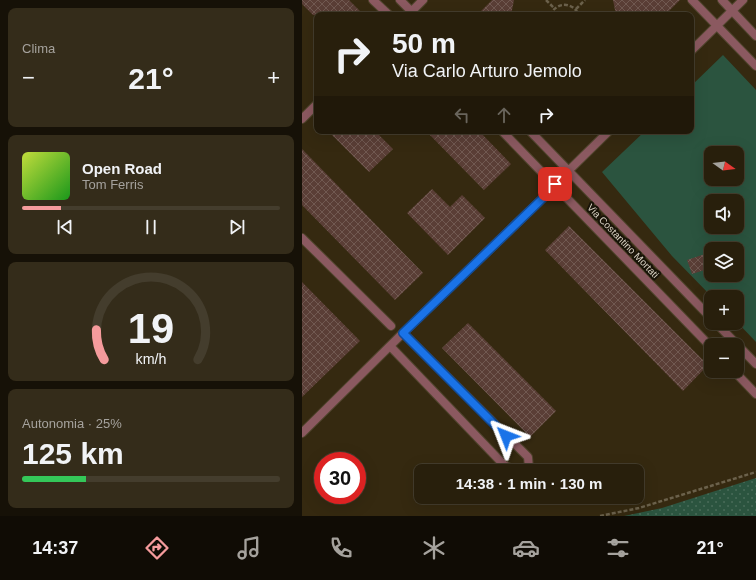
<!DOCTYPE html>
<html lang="it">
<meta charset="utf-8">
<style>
body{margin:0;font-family:Helvetica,sans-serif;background:#342c1a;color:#f1f3f6;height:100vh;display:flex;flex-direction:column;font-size:15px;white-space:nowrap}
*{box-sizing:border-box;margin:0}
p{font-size:13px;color:#a5a29d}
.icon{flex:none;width:22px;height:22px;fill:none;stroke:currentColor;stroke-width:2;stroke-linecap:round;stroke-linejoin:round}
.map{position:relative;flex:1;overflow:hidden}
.drawer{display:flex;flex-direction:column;gap:8px;padding:8px;background:#161107;width:302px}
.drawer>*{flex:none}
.guide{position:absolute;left:12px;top:12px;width:380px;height:122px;border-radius:8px;box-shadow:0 4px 16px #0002,0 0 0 1px #443d2d;background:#281f0c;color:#f1f3f6;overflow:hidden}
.needle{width:26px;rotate:104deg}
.buttons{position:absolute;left:402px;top:146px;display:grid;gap:8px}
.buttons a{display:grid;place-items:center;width:40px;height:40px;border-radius:8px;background:#281f0c;box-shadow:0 4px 16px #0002,0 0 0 1px #443d2d;font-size:20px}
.speed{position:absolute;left:12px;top:452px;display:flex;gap:8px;font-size:20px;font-weight:700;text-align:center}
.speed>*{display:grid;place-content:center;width:52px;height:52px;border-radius:50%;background:#281f0c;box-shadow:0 4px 16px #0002,0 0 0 1px #443d2d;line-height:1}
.speed .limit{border:6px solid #d22;background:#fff;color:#111}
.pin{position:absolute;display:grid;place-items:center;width:34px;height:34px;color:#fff;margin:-17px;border-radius:8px;box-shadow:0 2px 6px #0006}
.me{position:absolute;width:44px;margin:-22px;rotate:315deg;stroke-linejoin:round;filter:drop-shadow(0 0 3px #0008)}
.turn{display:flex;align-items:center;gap:14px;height:84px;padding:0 12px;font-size:18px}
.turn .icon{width:52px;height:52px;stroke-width:2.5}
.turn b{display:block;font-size:28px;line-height:34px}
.lanes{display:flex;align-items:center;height:38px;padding:0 12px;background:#0003;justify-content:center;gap:20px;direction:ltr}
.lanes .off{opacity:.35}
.big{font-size:30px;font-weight:700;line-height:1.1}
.drawer .tile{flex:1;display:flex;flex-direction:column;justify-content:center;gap:6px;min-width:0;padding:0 14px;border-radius:8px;background:#342c1a}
.drawer .dial{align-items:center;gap:0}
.dial svg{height:104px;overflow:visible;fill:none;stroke:#443d2d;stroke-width:7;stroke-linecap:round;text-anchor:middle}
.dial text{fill:#f1f3f6;stroke:none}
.song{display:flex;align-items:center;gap:12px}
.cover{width:48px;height:48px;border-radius:6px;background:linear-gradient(135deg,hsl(70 70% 55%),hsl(120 70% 35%))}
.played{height:4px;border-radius:2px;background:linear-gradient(90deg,#f59b9c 15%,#443d2d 15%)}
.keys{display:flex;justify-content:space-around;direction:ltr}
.heat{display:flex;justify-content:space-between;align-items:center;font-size:22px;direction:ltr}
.charge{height:6px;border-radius:3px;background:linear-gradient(90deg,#34c759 25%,#443d2d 0)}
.trip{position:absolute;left:112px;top:464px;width:230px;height:40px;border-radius:8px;background:#281f0c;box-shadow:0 4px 16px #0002,0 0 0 1px #443d2d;font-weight:700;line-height:40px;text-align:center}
.menu{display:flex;height:64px;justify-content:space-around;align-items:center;background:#100c05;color:#a5a29d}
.menu .icon{width:28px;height:28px}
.menu .selected{color:#f59b9c}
.menu b{font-size:18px;color:#f1f3f6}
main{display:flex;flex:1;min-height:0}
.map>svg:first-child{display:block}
.grass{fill:url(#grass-dots)}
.park{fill:#2b543f;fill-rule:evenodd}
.building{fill:url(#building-cross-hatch)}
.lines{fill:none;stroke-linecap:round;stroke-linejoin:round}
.street-casing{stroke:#4f442c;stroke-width:10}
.path{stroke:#6b614b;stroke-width:2.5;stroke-dasharray:4 2;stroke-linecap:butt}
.street{stroke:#8b5960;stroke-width:8}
.route-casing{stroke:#114b97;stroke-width:10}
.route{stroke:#1a73e8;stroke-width:7}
.labels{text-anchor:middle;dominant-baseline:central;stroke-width:4;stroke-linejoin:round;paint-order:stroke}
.street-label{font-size:10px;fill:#d8d1c2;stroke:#181308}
</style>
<main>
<section class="drawer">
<div class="tile"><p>Clima</p>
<div class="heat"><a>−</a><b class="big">21°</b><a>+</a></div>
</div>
<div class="tile">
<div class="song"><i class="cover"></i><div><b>Open Road</b><p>Tom Ferris</p></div></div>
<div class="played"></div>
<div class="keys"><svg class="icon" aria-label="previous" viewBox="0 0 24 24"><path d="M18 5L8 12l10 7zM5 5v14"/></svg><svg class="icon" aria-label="pause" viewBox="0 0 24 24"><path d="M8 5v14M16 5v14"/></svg><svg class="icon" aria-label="next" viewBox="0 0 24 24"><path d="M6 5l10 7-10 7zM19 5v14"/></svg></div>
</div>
<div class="tile dial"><svg viewBox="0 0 100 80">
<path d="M14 69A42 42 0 1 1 86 69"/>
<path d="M14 69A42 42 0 0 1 8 46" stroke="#f59b9c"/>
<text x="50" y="56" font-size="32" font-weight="700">19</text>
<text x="50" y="72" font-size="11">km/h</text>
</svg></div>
<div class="tile"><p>Autonomia · 25%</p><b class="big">125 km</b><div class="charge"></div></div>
</section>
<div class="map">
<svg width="454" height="516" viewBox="0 0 454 516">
<defs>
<pattern id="grass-dots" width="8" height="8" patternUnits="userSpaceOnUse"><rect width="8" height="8" fill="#2b543f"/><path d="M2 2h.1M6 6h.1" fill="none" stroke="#496c59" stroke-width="1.8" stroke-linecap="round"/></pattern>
<pattern id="building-cross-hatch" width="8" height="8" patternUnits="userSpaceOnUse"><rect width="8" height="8" fill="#5a3e36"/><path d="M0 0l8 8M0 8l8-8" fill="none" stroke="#715951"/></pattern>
</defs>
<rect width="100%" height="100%" fill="#352910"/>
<!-- grass -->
<path class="grass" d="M454 478V516H322L360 508Z"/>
<!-- park -->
<path class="park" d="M421 55 454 90V342L435 322V297H410L370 256 300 172 343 131H389V86ZM409 153H435V179H409ZM409 201H435V227H409ZM409 249H435V275H409Z"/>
<!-- building -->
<path class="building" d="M0 0H47L62 15H11L0 4Z
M190 0H212L209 15H175Z
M311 0H378L363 15H314Z
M26 131H73L91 149 67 172Z
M124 131H177L209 164 182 190Z
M0 149 121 273 93 300 0 205Z
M130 189 148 207 160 195 183 218 146 255 105 213Z
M267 226 406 365 381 391 243 250Z
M406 253 409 262V268L390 274 385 260Z
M0 282 58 341 0 397Z
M166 323 254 411 228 437 140 348Z"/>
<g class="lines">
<!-- street casing -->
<g class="street-casing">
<path id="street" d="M71 0 87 15
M98 0 112 14
M390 0 454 66
M420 0 454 36
M106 15 121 0
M389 51 441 0
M0 119 15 104
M200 131 409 347
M228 131 409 318
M0 238 89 326
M414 323 454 364
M101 333 226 457 227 468 220 471
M88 346 202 465 214 471
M432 371 454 394
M0 433 101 333 240 199 253 184 307 131"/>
</g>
<!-- path -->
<path class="path" d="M244 0 252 8
M274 9 283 0
M248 15C255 1 271 2 277 15
M298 516 337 508 454 472"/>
<!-- street -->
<use href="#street" class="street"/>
</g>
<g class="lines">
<!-- route casing -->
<g class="route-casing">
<path id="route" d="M204 436 101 333 240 199 253 184"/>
</g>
<!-- route -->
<use href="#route" class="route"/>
</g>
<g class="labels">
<!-- street labels -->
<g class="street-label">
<text transform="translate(321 241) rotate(46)">Via Costantino Mortati</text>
</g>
</g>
</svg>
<div class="buttons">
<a><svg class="needle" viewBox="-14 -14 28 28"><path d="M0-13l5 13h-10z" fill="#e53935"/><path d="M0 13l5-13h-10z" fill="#a5a29d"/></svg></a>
<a><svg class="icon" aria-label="sound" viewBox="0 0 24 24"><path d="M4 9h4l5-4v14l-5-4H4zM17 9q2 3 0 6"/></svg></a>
<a><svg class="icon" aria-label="layers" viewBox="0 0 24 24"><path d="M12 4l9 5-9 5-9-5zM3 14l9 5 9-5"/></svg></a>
<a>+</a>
<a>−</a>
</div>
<div class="speed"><div class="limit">30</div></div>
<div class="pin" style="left:253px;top:184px;background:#d93025"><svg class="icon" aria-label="arrive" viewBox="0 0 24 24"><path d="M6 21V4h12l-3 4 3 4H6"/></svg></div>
<svg class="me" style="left:204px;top:436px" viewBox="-20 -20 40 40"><path d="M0-17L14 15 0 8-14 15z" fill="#1a73e8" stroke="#fff" stroke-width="4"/></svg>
<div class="trip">14:38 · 1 min · 130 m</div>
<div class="guide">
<div class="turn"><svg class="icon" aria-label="right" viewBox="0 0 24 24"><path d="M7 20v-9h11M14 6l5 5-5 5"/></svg><div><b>50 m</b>Via Carlo Arturo Jemolo</div></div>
<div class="lanes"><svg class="icon off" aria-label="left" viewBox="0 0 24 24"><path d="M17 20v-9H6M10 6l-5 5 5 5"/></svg><svg class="icon off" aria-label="ahead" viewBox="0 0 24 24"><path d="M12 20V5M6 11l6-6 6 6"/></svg><svg class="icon" aria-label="right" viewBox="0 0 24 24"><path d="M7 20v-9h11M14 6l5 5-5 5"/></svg></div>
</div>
</div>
</main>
<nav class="menu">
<b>14:37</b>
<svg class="icon selected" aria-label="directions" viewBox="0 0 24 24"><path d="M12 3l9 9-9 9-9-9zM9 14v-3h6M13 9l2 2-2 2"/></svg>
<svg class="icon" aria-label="music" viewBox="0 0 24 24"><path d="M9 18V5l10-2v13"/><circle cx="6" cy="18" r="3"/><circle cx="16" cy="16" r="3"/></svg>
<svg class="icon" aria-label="phone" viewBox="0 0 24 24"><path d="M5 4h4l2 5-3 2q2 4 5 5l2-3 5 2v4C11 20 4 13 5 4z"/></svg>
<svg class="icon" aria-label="climate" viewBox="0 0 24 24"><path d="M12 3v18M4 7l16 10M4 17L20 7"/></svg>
<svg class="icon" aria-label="car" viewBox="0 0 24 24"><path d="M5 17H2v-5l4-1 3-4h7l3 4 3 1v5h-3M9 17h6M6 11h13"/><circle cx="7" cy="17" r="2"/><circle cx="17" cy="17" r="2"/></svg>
<svg class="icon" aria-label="filters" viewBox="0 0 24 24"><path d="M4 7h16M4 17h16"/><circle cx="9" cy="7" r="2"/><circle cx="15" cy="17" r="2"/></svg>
<b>21°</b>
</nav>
